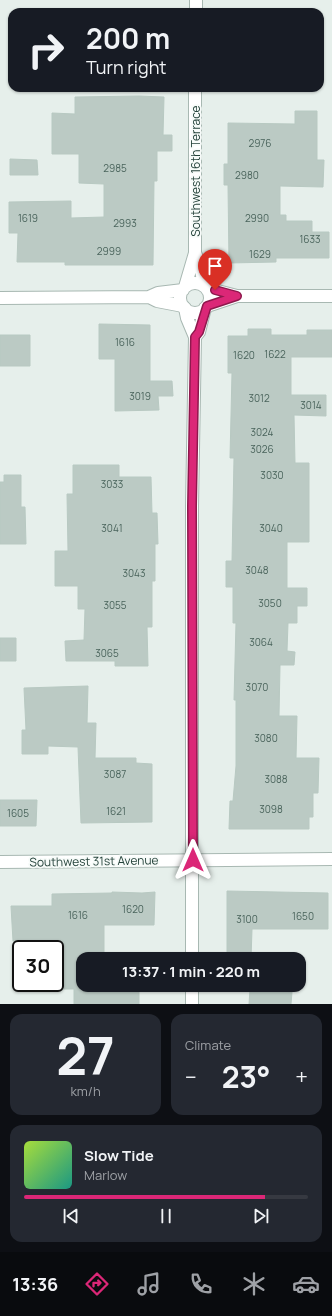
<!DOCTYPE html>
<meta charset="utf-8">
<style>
body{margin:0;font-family:Manrope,sans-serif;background:#242831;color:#f1f3f6;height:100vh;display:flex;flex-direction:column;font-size:15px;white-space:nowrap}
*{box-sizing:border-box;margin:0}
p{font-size:13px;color:#9ea1a6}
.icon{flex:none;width:22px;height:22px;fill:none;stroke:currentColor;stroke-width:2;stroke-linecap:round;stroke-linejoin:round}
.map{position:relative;height:1004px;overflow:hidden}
.side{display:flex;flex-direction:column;gap:10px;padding:10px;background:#0d0f14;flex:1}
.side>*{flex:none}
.hud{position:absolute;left:8px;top:8px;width:316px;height:84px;border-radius:12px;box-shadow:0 1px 3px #0004;background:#171b24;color:#f1f3f6;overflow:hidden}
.speed{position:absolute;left:12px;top:940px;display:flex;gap:8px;font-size:20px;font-weight:700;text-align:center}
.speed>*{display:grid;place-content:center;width:52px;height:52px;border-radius:50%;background:#171b24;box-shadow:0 1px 3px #0004;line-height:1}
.speed .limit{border:2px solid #111;border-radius:6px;background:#fff;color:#111}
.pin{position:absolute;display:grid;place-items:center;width:34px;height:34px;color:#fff;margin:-41px -17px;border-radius:50% 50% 50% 0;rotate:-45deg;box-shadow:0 0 4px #0007}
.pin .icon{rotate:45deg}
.me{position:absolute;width:44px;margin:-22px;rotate:0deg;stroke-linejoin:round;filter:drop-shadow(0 0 3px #0008)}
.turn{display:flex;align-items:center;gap:14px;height:84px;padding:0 12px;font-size:18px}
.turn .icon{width:52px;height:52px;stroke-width:2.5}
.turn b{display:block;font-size:28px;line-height:34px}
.big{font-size:30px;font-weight:700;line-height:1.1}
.side .card{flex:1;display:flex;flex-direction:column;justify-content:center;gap:6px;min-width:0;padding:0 14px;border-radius:12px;background:#242831}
.side .dial{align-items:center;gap:0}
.dial b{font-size:52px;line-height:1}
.song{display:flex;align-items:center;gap:12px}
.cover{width:48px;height:48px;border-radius:6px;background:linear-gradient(135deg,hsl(80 70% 55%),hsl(170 70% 35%))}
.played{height:4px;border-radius:2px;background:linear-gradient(90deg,#db2777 85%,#363941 85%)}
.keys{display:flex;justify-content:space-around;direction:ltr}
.heat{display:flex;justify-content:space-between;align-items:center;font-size:22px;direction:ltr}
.side .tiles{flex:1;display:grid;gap:10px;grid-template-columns:1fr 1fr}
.card:last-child{grid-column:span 2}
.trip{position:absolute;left:76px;top:952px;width:230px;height:40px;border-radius:12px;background:#171b24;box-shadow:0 1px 3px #0004;font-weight:700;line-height:40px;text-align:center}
.dock{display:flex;height:64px;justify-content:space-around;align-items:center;background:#090b0e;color:#9ea1a6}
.dock .icon{width:28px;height:28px}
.dock .on{color:#db2777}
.dock b{font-size:18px;color:#f1f3f6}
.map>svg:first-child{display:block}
.building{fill:#bbcac4;stroke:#b8c9c2}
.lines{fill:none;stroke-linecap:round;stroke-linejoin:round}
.minor-casing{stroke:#a8b8b2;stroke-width:14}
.minor{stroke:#fff;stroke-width:12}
.route-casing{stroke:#8e194d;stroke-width:10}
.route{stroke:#db2777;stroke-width:7}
.labels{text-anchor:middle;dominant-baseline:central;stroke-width:3.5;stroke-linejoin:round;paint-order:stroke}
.number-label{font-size:10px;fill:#4a645c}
.street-label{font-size:12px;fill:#24423a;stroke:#f7fbf9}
</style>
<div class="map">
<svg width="332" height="1004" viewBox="0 0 332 1004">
<rect width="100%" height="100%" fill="#e6efeb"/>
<!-- building -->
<path class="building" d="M139 96 164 97 163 135H172V151H157V181H154L153 265H65V262H17L18 233H9V202L71 201V218L104 217V184L79 183V154H52V113L75 114V97Z
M295 111H317V160H324L323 187 280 186V215H286V221H312V232H329V258H276V262L229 263 228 185H224V164H228V123L295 124Z
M10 159 37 160 38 175H10Z
M99 324 150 325V381H172L173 396H158L159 410 115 411V359H99Z
M248 329H271V335H307V330H332V357H291V395H326V416L294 415 295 463H309V542H287V588H307V606H297V623H288L287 651 295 652 294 665H280L279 716H297L296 758H319L318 793H313V817H309V829H229L230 801H233L236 766V700H234L236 623H233V587H226V561H232L234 458H230L232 373H228V336H248Z
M0 335H30V366H0Z
M73 465H119V477H151L152 513H157L158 544H155V581H152V627H147L148 666H115V661H66L65 641 84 640 85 609H78V586H55V551H68L67 494H73Z
M4 475H21V507H25L26 544H0V482H4Z
M0 638H16V661H0Z
M88 686 87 723H96L95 758H136V763L152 764V822L81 823 78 747 48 746V754H22V730H26L24 688Z
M0 800H37L36 826H0Z
M227 891 328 893V929H252L251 959H227Z
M112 892 142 893 155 892 154 925H104V955L151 954 152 959H83V985H152V987L139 988V1004H74V989H62L61 944H57V941H13L11 906H52V894L112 893Z
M250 990 292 992 291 1004H249Z"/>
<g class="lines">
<!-- minor casing -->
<g class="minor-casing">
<path id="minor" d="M196 12V0
M195 253 200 265 204 286
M180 298a15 15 0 1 1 30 0a15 15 0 1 1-30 0Z
M185 287 195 253V88
M206 288 237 296H332
M149 297 157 301 183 306
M0 298 149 297 158 293 183 290
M207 306 237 296
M185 308 187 318 195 337 192 506V959
M195 337 199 332 205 308
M0 862 332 859
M192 1004V985"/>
</g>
<!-- minor -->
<use href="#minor" class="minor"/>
</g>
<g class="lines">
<!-- route casing -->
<g class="route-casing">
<path id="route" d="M193 860 192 506 195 337 199 332 207 306 237 296 215 290"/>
</g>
<!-- route -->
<use href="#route" class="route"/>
</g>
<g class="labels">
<!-- number labels -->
<g class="number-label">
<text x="260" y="143">2976</text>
<text x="115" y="168">2985</text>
<text x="247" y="175">2980</text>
<text x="28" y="218">1619</text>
<text x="257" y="218">2990</text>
<text x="125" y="223">2993</text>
<text x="310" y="239">1633</text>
<text x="109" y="251">2999</text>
<text x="260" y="254">1629</text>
<text x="125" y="342">1616</text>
<text x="275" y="354">1622</text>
<text x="244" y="355">1620</text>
<text x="140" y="396">3019</text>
<text x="259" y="398">3012</text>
<text x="311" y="405">3014</text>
<text x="262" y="432">3024</text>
<text x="262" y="449">3026</text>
<text x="272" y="475">3030</text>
<text x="112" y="484">3033</text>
<text x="112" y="528">3041</text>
<text x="271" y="528">3040</text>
<text x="257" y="570">3048</text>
<text x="134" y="573">3043</text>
<text x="270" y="603">3050</text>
<text x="115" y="605">3055</text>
<text x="261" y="642">3064</text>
<text x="107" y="653">3065</text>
<text x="257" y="687">3070</text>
<text x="266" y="738">3080</text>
<text x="115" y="774">3087</text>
<text x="276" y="779">3088</text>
<text x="271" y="809">3098</text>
<text x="116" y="811">1621</text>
<text x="18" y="813">1605</text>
<text x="133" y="909">1620</text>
<text x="78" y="915">1616</text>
<text x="303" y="916">1650</text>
<text x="247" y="919">3100</text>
</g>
<!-- street labels -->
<g class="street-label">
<text transform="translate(195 171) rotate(-90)">Southwest 16th Terrace</text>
<text transform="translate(94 861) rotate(-1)">Southwest 31st Avenue</text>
</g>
</g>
</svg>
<div class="speed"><div class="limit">30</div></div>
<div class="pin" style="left:215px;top:290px;background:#d93025"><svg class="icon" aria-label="arrive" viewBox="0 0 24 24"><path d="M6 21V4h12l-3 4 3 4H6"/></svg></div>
<svg class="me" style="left:193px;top:860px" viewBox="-20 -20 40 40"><path d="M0-17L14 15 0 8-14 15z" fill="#db2777" stroke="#fff" stroke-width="4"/></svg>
<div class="trip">13:37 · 1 min · 220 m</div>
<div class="hud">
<div class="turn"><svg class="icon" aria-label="right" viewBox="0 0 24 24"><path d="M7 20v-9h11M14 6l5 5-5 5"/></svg><div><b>200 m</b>Turn right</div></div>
</div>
</div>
<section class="side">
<div class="tiles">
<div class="card dial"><b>27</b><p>km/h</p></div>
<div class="card"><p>Climate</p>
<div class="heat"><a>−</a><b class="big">23°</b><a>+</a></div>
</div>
<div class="card">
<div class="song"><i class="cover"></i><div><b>Slow Tide</b><p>Marlow</p></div></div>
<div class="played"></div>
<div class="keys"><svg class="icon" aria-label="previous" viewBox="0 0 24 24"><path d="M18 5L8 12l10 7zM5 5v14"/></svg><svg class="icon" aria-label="pause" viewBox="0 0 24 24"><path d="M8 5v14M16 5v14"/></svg><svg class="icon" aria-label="next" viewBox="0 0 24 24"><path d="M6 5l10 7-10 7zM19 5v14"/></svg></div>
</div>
</div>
</section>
<nav class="dock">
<b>13:36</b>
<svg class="icon on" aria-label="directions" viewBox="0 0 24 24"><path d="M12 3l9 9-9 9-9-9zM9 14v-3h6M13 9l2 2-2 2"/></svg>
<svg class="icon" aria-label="music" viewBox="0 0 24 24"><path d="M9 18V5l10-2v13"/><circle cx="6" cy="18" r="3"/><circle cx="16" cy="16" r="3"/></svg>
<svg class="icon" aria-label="phone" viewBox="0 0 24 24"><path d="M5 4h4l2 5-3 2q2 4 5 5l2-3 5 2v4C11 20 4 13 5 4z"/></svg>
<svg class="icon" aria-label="climate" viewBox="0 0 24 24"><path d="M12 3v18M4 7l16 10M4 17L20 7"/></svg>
<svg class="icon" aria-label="car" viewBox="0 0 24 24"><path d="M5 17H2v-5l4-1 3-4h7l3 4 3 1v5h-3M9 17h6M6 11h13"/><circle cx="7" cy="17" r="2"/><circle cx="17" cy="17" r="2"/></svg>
</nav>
